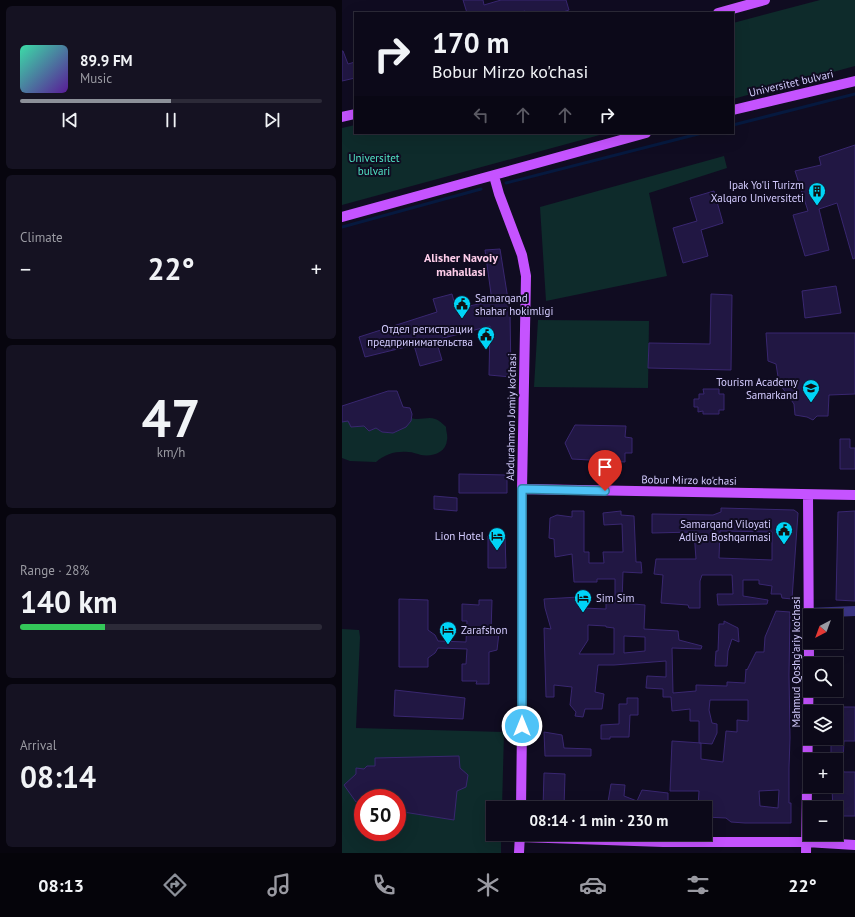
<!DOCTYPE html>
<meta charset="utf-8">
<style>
body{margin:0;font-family:"PT Sans",sans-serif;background:#151222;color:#f1f3f6;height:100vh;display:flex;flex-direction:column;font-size:15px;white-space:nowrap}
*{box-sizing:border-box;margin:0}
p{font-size:13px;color:#9a9aa2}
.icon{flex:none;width:22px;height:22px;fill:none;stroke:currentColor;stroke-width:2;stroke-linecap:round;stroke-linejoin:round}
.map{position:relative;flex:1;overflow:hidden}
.sheet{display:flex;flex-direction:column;gap:6px;padding:6px;background:#07050e;width:342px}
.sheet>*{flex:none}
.hud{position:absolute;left:12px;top:12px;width:380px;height:122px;border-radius:0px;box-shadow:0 4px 16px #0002,0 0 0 1px #2c2a38;background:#0c0919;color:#f1f3f6;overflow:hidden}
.needle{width:26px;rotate:221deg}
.buttons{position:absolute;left:461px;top:609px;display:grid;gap:8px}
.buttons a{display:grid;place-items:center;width:40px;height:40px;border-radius:0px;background:#0c0919;box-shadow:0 4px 16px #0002,0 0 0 1px #2c2a38;font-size:20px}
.speed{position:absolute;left:12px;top:789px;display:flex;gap:8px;font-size:20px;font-weight:700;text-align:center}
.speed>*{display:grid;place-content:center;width:52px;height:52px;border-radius:50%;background:#0c0919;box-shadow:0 4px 16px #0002,0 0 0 1px #2c2a38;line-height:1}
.speed .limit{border:6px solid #d22;background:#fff;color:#111}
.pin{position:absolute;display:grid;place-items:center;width:34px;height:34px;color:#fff;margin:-41px -17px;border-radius:50% 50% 50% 0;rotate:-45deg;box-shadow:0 0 4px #0007}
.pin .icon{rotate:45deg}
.me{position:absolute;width:44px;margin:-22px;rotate:0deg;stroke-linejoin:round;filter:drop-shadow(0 0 3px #0008)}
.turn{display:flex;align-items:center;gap:14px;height:84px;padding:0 12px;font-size:18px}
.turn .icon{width:52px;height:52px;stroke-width:2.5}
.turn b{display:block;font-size:28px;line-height:34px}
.lanes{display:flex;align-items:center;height:38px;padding:0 12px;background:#0003;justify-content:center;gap:20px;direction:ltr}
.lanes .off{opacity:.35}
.big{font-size:30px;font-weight:600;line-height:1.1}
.sheet .tile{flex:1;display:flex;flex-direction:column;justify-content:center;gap:6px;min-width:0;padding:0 14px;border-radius:6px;background:#151222}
.sheet .dial{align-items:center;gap:0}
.dial b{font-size:52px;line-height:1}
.song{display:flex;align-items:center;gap:12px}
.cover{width:48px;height:48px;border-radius:6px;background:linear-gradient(135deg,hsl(160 70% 55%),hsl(270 70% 35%))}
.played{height:4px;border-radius:2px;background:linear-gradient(90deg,#8c9099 50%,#2c2a38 50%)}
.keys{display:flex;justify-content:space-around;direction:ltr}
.heat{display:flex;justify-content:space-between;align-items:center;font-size:22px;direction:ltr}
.charge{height:6px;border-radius:3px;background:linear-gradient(90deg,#34c759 28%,#2c2a38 0)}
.trip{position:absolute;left:144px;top:801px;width:226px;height:40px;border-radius:0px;background:#0c0919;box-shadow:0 4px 16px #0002,0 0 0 1px #2c2a38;font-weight:600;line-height:40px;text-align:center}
.dock{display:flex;height:64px;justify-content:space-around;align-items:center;background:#05040a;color:#9a9aa2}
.dock .icon{width:28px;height:28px}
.dock .active{color:#8c9099}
.dock b{font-size:18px;color:#f1f3f6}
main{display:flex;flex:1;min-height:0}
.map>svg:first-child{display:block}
.green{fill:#0e2b2b;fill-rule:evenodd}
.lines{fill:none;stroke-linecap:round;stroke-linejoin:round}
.stream{stroke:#06193f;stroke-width:3}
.building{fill:#211743;stroke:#392770;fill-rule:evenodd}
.minor{stroke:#3a3483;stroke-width:10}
.major{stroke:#c553ff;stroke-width:10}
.route-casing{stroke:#337fa1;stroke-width:10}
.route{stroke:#4fc3f7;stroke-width:7}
.labels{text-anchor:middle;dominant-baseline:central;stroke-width:4;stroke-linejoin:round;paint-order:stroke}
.street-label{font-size:11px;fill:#d4ccff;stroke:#100c21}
.park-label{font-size:11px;fill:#51e5c6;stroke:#100c21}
.poi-label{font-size:11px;fill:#d4ccff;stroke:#100c21;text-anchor:end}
.neighbourhood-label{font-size:12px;font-weight:bold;fill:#ffceeb;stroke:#100c21}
</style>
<main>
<section class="sheet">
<div class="tile">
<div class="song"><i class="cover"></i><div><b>89.9 FM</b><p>Music</p></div></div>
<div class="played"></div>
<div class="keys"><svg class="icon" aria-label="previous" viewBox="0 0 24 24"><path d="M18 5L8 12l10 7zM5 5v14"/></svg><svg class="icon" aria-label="pause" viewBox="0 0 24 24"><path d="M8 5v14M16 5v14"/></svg><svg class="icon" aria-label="next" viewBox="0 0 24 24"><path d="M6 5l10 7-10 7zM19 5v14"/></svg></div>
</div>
<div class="tile"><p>Climate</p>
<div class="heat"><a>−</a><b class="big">22°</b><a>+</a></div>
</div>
<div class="tile dial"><b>47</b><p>km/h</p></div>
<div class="tile"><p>Range · 28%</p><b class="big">140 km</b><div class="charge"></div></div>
<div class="tile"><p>Arrival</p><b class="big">08:14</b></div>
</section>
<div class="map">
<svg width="513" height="853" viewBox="0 0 513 853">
<rect width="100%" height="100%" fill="#100c21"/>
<!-- green -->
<path class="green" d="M478 0H513V66L391 99V23Z
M13 125V133H265L0 205V128Z
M382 156 385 168 307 193 325 276 204 301 198 207Z
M196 320 307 321 306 388 192 387Z
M55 391C58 400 61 411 68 417 75 422 86 416 93 419 97 420 101 424 104 427 104 431 106 436 105 440 104 453 90 457 79 455 75 454 71 452 66 452 54 451 43 454 34 462L8 461 0 458V421L41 393Z
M0 629 17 630 18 637 14 728 162 732 160 808H151V834H159V853H0ZM21 798H55V832H21Z"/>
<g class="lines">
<!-- stream -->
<path class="stream" d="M391 125 513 94
M164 183 360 133
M0 227 139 189"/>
</g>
<!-- building -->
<path class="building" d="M121 0H141L142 5 159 0H224L227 10 218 13H184L183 11 176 13H125Z
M0 51H1L6 64 13 62V78L0 81Z
M513 145V258L511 259 495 203 477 209 487 250 463 256 451 215 466 211 453 171 479 165 477 157Z
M372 191 381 223 359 230 366 256 341 263 331 228 355 221 348 198Z
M158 249 168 312 169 377 147 375 148 326 94 340 100 360 78 366 72 345 23 357 17 337 95 312 91 299 110 294 114 309 150 301 143 250Z
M494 286 499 313 463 318 460 291Z
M369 294 390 295 389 370 306 368 307 343 368 344Z
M424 333H513V394L487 395 486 416H475L471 420 465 417 453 415 452 404 437 383 434 364 426 361Z
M361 389H377V394H382V410H377V414H361V411L356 412V407H352V399H357V394H362Z
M46 391H55L61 407 68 408 70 414 69 421 64 427 51 433 40 432 34 428 27 431 22 426 9 427 6 421 0 422V406Z
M233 425 284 426 283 437 290 438V453H283V462L230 459 223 443Z
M498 439H508V448H513V469H498Z
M117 474 165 475V493H117Z
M92 496 115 498V511L92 509Z
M379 508 452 510 456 513 450 599 440 598 439 594H429L430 586 417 584V580H401V596L426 600 425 604 376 605 375 594H391L390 575H360L358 581V608H347L346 605 319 603 321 575 312 574 314 559H354L352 532 310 533V514L371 515 379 512ZM378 531 430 532V560L377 558Z
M230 511H242V552H247V563H262L261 552H281L280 524 262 525 261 513 279 511V515L292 516 294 562H299L300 573 281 572 280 603 303 605 302 629 336 631 337 640 360 646 359 649 330 648 331 693 354 691V685L385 686V682L403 683 404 669 405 670 414 652H422L423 637 434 611 448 612 447 675 448 738 447 768V803H449V823H403L389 822 384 818 363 817V808H356L357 791H328L330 741 359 743V759L381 762 384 731 395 732V720L406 721V700H368L367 710 370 723 375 724V733L370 744 357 743V721H348V709L330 711 329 697H321V689L304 688 305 676 324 677V661L272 665H256L253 692 262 694 260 709H243L241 717 233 716 234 712 228 705 230 687 212 685V697H204L202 628 209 629 203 608 202 599 237 597V603L240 604 241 608 264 609V603H273V579H255V582H232L230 554 213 557 212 539 207 538 208 518 215 515 230 517ZM246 625 264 626V627L272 628V654H237L246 640ZM282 636 303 637V651L282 653ZM437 790 436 808 418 806 417 791Z
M513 511V601L494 600 496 512Z
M146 536H163L164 568H146Z
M57 599 86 600V630L93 635 96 641 124 642 125 621H120V604L137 605V600H150L149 632 157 633 155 650 147 652V684H134L135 681H120V664H124L125 649 96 648 93 653 86 658V667H57Z
M382 621 396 628 397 642 390 639 386 651 385 666H373L374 651H376L377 624H382Z
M53 690 123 698 121 719 52 716Z
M285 698H296V715H288L287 737H268V739H259V725L277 724V704H285Z
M501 707H513V741H502L501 760H498L502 772H513V816H494V808H491L490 789 491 786H494V760H489V738H494V735L500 736Z
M202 732 220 735 222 748 249 749V756H203Z
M117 756 118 768 126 775 124 787 115 791 112 820 55 811V798H21V804L14 802 2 785 14 774V768L22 769 25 766H33V758Z
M202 773 223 774 222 808H201Z
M269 784 283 785 282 796 295 801 300 790 326 793V808H265Z"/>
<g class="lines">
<!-- minor -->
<path class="minor" d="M466 613 513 611"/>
<!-- major -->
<path class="major" d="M376 13 423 0
M391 110 513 81
M0 117 13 114
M152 176 157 194 180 255 184 276 180 489V726L179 808
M0 217 304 133
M180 489 513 495
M178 837 321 842H464L513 845
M177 853 178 834
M464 853 467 657 466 495"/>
</g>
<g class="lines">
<!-- route casing -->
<g class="route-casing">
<path id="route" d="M180 726V489L263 491"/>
</g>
<!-- route -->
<use href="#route" class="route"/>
</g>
<!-- icons -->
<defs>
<g id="building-pin" transform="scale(0.9)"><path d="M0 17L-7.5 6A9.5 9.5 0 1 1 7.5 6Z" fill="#00d4f7" stroke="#100c21"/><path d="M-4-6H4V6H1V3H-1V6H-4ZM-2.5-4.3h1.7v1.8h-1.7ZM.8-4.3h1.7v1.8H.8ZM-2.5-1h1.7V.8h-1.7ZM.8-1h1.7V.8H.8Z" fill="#111"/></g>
<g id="civic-pin" transform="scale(0.9)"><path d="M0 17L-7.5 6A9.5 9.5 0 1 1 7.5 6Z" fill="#00d4f7" stroke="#100c21"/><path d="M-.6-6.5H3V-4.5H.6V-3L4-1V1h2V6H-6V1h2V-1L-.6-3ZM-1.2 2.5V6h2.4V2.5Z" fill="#111"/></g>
<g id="university-pin" transform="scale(0.9)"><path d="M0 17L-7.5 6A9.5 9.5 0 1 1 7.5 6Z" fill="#00d4f7" stroke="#100c21"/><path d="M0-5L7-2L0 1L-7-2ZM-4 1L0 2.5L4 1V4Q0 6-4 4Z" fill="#111"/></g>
<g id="hotel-pin" transform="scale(0.9)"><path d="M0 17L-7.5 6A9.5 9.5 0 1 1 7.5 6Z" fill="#00d4f7" stroke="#100c21"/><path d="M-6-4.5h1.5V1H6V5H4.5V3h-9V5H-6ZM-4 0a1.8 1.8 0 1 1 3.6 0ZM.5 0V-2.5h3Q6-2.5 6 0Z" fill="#111"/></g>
</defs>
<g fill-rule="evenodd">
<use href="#building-pin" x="475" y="191"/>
<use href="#civic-pin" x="120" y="304"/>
<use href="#civic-pin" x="144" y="335"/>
<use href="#university-pin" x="469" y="388"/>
<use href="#civic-pin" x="442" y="530"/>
<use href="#hotel-pin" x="155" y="536"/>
<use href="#hotel-pin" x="241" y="598"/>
<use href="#hotel-pin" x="106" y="630"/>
</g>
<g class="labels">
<!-- street labels -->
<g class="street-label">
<text transform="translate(449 83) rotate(-13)">Universitet bulvari</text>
<text transform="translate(169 417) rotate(-89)">Abdurahmon Jomiy ko'chasi</text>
<text transform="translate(347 480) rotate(1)">Bobur Mirzo ko'chasi</text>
<text transform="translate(454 662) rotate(-90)">Mahmud Qoshg'ariy ko'chasi</text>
</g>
<!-- park labels -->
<g class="park-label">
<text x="32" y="158">Universitet<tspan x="32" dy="13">bulvari</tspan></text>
</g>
<!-- poi labels -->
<g class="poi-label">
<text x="462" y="185">Ipak Yo'li Turizm<tspan x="462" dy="13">Xalqaro Universiteti</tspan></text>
<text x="133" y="298" text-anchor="start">Samarqand<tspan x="133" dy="13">shahar hokimligi</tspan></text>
<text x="131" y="329">Отдел регистрации<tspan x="131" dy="13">предпринимательства</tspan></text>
<text x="456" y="382">Tourism Academy<tspan x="456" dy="13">Samarkand</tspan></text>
<text x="429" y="524">Samarqand Viloyati<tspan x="429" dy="13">Adliya Boshqarmasi</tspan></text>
<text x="142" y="536">Lion Hotel</text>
<text x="254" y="598" text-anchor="start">Sim Sim</text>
<text x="119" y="630" text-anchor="start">Zarafshon</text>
</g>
<!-- neighbourhood labels -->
<g class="neighbourhood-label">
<text x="119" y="257">Alisher Navoiy<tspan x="119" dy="14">mahallasi</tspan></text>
</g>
</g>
</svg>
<div class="buttons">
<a><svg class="needle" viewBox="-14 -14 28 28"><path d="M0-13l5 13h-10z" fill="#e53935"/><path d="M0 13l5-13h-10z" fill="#9a9aa2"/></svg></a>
<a><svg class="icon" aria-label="search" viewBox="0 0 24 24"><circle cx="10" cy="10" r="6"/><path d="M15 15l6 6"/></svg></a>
<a><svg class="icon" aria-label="layers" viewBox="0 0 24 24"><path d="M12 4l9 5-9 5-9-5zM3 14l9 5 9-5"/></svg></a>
<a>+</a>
<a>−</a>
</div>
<div class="speed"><div class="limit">50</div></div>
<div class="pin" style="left:263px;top:491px;background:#d93025"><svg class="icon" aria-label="arrive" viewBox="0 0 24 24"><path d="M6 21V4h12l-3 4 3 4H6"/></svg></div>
<svg class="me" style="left:180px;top:726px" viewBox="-20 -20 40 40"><circle r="17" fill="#4fc3f7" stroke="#fff" stroke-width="3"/><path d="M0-11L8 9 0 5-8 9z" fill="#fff"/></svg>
<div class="trip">08:14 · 1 min · 230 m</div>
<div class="hud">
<div class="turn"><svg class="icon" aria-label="right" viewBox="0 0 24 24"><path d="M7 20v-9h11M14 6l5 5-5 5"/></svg><div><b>170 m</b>Bobur Mirzo ko'chasi</div></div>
<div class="lanes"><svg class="icon off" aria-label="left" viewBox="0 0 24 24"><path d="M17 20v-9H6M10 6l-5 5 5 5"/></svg><svg class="icon off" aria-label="ahead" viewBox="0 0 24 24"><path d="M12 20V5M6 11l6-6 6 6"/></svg><svg class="icon off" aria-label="ahead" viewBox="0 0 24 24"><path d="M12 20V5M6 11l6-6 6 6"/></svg><svg class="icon" aria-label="right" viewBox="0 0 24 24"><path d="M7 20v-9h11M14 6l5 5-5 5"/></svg></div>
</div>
</div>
</main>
<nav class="dock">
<b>08:13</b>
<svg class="icon active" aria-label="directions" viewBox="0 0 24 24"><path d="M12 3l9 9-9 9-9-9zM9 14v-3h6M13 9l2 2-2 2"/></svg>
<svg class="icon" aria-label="music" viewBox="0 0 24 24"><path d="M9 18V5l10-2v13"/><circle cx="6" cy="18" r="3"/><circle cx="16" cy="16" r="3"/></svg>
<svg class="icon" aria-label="phone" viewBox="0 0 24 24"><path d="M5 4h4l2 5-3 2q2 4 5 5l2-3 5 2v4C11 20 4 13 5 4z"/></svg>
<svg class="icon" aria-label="climate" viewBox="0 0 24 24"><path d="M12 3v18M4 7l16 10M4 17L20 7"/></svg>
<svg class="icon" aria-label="car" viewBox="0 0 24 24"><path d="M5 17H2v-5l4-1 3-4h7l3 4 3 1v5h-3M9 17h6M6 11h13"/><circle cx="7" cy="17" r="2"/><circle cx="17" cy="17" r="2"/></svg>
<svg class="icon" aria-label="filters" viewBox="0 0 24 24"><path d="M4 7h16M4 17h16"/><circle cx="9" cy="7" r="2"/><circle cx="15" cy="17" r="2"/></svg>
<b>22°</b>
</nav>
